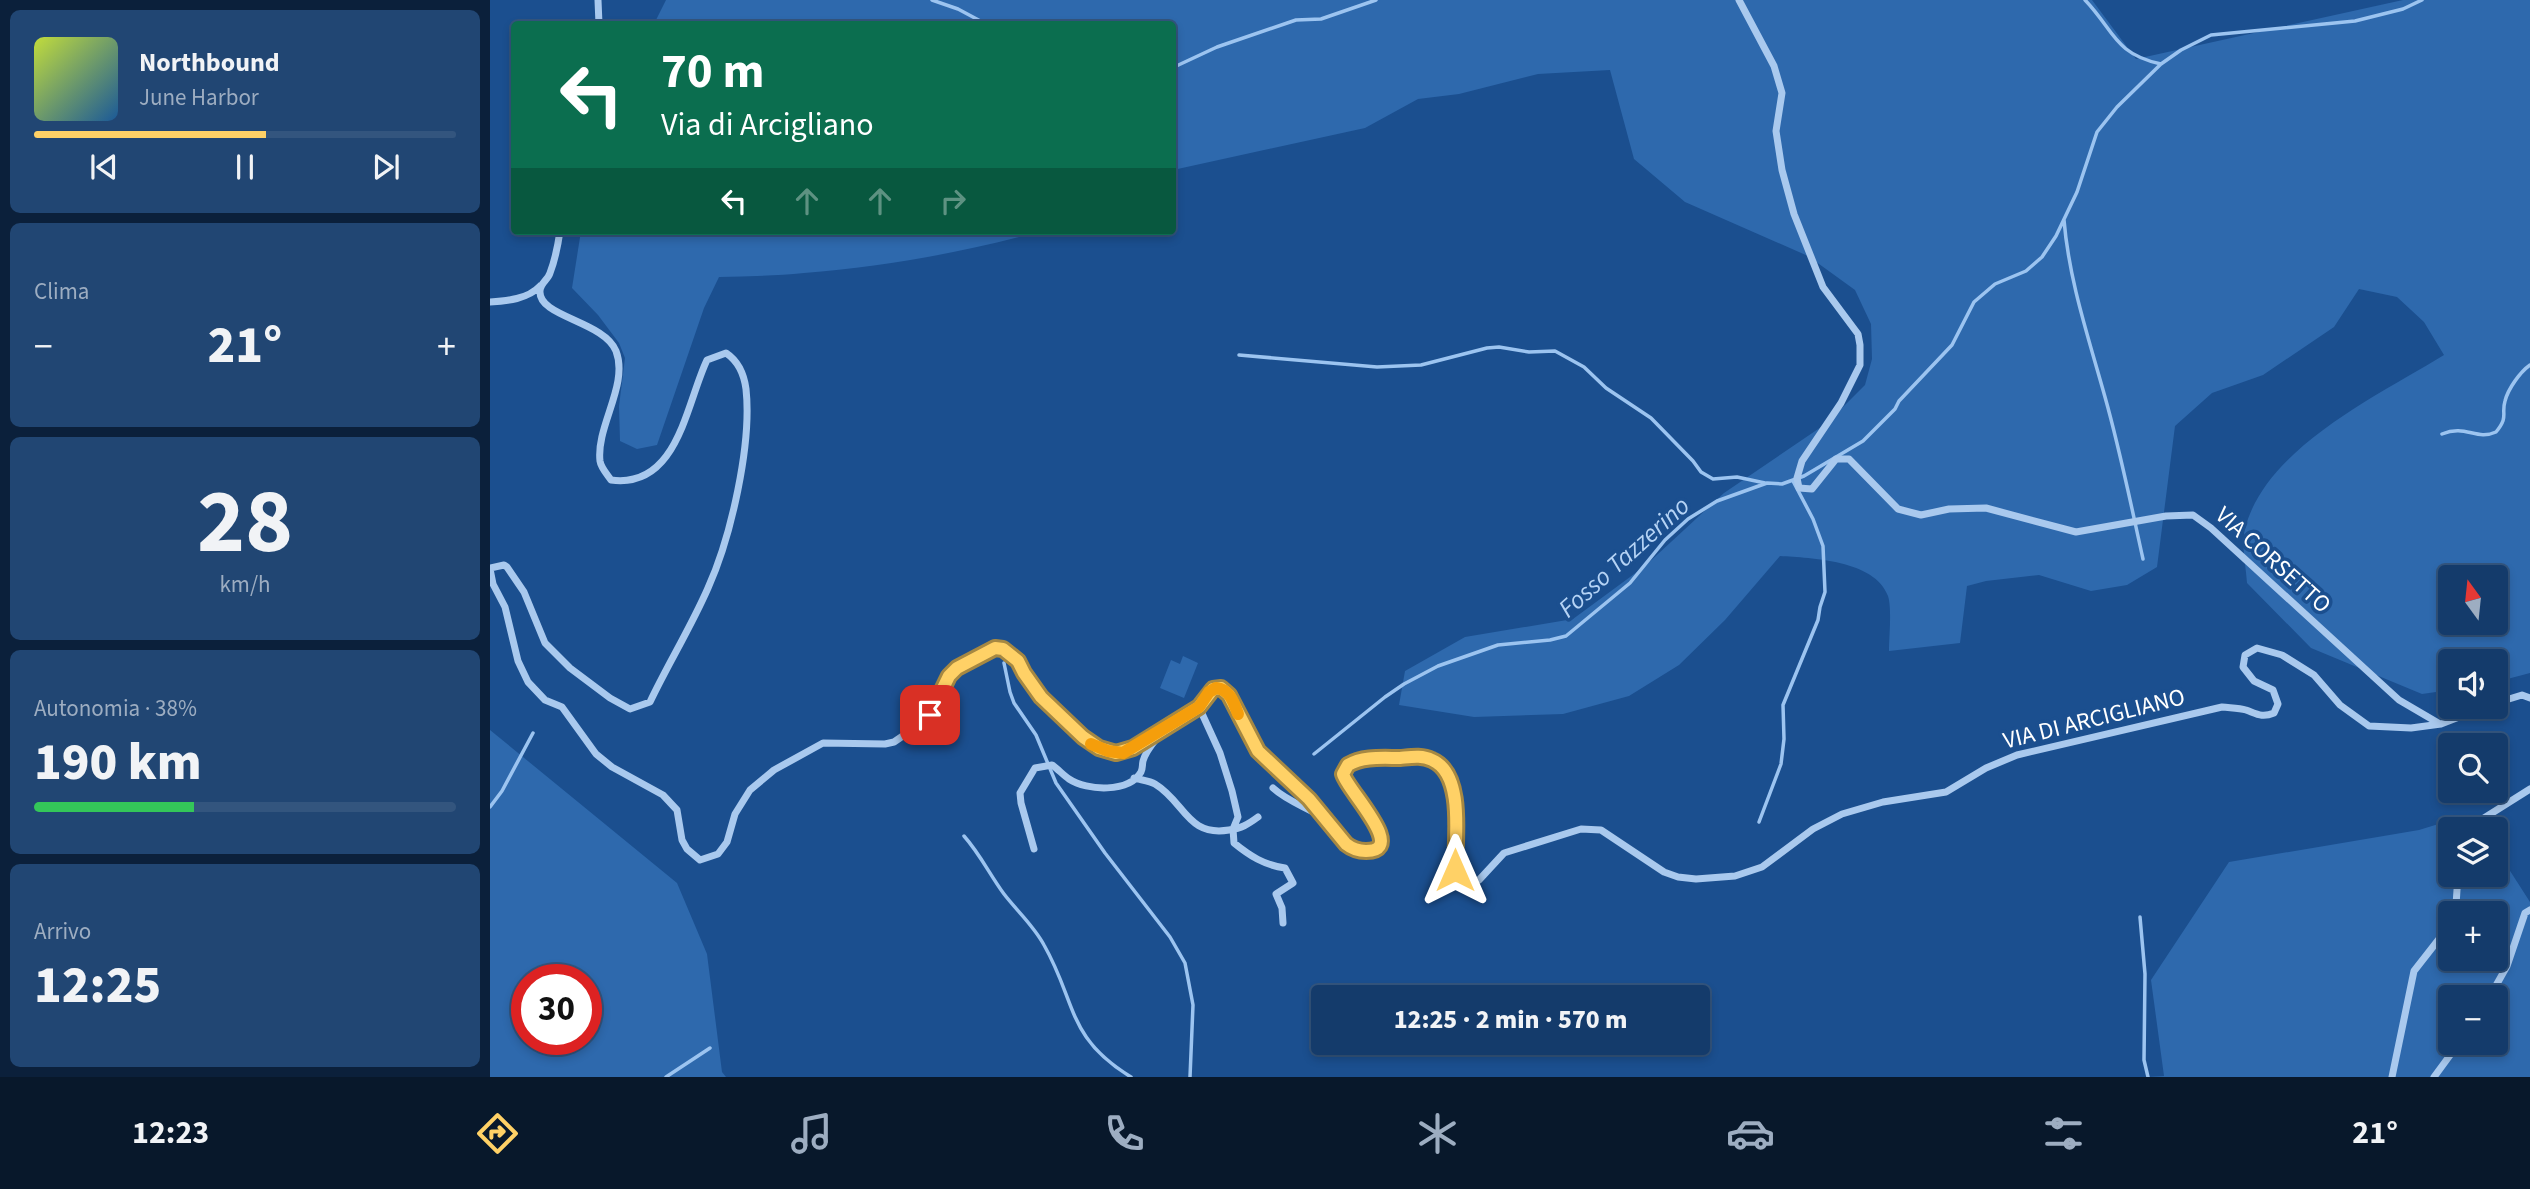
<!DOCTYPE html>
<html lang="it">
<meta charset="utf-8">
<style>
body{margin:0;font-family:"Source Sans 3",sans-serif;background:#214673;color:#f1f3f6;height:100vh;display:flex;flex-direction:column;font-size:26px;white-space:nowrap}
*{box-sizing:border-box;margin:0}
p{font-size:23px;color:#9dadc1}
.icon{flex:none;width:38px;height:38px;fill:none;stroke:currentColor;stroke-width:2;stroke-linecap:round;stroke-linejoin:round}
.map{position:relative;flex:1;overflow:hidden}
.details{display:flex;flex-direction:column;gap:10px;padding:10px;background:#0b203b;width:490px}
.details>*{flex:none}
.banner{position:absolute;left:21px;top:21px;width:665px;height:214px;border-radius:7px;box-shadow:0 4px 10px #0003,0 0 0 2px #33557e;background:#0b6e4f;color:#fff;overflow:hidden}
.needle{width:46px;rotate:345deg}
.buttons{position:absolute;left:1948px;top:565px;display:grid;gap:14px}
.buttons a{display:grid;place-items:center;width:70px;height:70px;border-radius:7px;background:#143b6b;box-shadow:0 4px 10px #0003,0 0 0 2px #33557e;font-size:35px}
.speed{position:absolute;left:21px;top:964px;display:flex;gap:14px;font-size:35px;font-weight:700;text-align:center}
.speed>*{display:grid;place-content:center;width:91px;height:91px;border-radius:50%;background:#143b6b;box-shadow:0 4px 10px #0003,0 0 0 2px #33557e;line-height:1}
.speed .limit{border:10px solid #d22;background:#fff;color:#111}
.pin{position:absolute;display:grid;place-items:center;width:60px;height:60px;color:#fff;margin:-30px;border-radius:14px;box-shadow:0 4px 10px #0006}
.me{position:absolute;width:77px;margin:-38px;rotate:0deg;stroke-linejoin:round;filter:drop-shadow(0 0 5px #0008)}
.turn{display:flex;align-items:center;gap:24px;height:147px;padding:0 35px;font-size:32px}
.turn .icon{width:91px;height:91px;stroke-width:2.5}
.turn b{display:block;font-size:49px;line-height:60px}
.lanes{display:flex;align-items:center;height:66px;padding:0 35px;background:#0003;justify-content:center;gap:35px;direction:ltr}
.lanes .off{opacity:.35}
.big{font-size:52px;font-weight:800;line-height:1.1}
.details .widget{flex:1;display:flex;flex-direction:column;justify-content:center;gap:10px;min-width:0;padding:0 24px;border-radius:10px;background:#214673}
.details .dial{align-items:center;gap:0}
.dial b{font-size:91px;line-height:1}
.song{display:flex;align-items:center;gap:21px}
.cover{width:84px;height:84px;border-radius:10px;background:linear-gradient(135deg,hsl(70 70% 55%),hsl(210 70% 35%))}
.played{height:7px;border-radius:4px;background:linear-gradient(90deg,#ffd166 55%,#33557e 55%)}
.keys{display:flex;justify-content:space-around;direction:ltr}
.heat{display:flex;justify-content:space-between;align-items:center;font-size:38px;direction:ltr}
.charge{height:10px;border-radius:5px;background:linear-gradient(90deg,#34c759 38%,#33557e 0)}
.trip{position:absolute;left:821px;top:985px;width:399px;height:70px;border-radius:7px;background:#143b6b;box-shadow:0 4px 10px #0003,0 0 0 2px #33557e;font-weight:800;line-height:70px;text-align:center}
.tabs{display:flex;height:112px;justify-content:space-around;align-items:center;background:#08182b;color:#9dadc1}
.tabs .icon{width:49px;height:49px}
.tabs .on{color:#ffd166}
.tabs b{font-size:32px;color:#f1f3f6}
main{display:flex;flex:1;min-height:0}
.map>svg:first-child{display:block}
.green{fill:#2e69ad;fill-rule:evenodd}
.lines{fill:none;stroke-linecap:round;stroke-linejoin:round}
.stream{stroke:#9cc4f0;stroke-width:3.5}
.street{stroke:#a9c9ee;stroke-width:7}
.route-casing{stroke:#a68842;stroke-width:18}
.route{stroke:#ffd166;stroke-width:12}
.slow{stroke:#f59e0b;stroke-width:12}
.labels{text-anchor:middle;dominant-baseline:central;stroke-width:7;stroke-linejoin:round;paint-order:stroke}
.street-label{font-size:24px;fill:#fff;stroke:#1b4f8f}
.water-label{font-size:26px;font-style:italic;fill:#b5d3f5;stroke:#1b4f8f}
</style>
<main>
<section class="details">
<div class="widget">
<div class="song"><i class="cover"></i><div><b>Northbound</b><p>June Harbor</p></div></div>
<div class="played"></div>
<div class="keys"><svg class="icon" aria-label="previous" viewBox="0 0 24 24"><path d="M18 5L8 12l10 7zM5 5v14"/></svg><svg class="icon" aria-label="pause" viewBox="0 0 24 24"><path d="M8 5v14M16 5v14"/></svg><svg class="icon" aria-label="next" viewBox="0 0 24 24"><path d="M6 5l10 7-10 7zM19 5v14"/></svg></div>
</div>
<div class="widget"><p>Clima</p>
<div class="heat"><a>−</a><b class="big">21°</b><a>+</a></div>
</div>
<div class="widget dial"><b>28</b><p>km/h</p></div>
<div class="widget"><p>Autonomia · 38%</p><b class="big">190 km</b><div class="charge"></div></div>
<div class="widget"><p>Arrivo</p><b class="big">12:25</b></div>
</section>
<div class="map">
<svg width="2040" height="1077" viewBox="0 0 2040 1077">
<rect width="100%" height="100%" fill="#1b4f8f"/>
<!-- green -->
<path class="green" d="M176 0H1602L1646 59 1913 0H2040V673L2006 682V662H1960V690L1932 694 1821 648 1757 583C1756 566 1751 544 1755 529 1775 448 1889 395 1954 355L1934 322 1907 297 1869 289 1844 327 1773 375 1722 393 1685 426 1667 567 1637 585 1601 591 1549 575 1496 581 1477 586 1470 643 1399 651C1399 637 1402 608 1398 596 1385 560 1321 558 1290 556L1235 620 1189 665 1139 696 1073 714 984 717 909 705 915 671 975 637 1083 619 1155 566 1234 493 1337 423 1375 385 1382 359 1381 324 1365 290 1318 256 1195 202 1144 159 1120 70 1048 74 969 94 928 99 875 128 683 170 682 24H164ZM1960 578H2006V623H1960Z
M91 231H552C475 252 394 267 314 273 286 276 257 276 229 277L214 308 167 445 147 449 130 441 129 406 135 358 129 343 108 315 82 288Z
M693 656 708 663 694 698 670 688 681 660 690 664Z
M0 730 187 883 217 954 232 1072 236 1077H0ZM96 980V1040H37V980Z
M1968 818 1986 829 1960 830V875H2006V849L2040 902V1077H1658L1674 1076 1661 980 1739 862 1929 830ZM1960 914H2006V959H1960ZM1960 998H2006V1043H1960Z"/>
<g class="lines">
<!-- stream -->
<path class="stream" d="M442 0 468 9 496 24
M1595 0C1624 30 1624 54 1671 64
M682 68 727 47 806 20 831 19 886 0
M1574 220C1579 281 1599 339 1615 397 1630 450 1641 505 1653 559
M749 355 887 367 931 365 997 348 1009 347 1039 352 1065 351 1094 367 1116 388 1161 418 1203 461 1211 472 1223 479 1247 477 1275 483
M1952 434C1976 424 1986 441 2006 432 2019 416 2011 415 2015 401 2018 389 2030 372 2040 365
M514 663 520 692 524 703 546 735 566 783 615 853 680 937 695 963 703 1005 700 1077
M824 754 895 697 914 684 948 666 1008 645 1060 640 1076 636 1140 583 1175 540 1198 519 1227 501 1277 483 1292 484 1314 476 1373 441 1405 409 1409 401 1462 345 1484 302 1505 284 1536 271 1552 257 1566 236 1587 192 1607 132 1627 107 1671 64 1691 50 1721 35 1865 21 1913 9 1932 0
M0 807 12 791 43 733
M1269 822 1291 764 1294 739 1293 705 1328 620 1330 607 1335 592 1333 546 1323 519 1303 481
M474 836C490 854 500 875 514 894 527 911 544 926 554 945 587 1003 576 1037 641 1077
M1650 917 1655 974 1654 1060 1658 1077
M176 1077 220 1048"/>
<!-- street -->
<path class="street" d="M108 0 109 24
M1249 0 1284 66 1292 93 1286 131 1292 170 1304 214 1333 287 1368 334 1370 345V365L1351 403 1312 461 1307 478 1309 488 1322 489 1346 459H1359L1408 509 1431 515 1459 509 1496 508 1586 532 1676 516 1703 515 1721 528 1909 700 1950 724
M0 302C17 301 38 299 50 286
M0 568 14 565 17 567 34 592 55 643 80 668 120 698 140 709 160 702C178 664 201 627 218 588 241 537 262 444 256 389 254 374 248 361 236 353L217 360C196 404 188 489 121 480 117 474 111 468 110 461 106 426 139 385 126 351 114 321 48 317 50 291 50 283 58 280 60 273 65 260 68 245 70 231
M0 569 3 584 15 607 28 661 38 682 55 700 72 707 106 754 122 767 173 795 187 810 192 840 197 849 210 860 228 854 237 842 245 814 260 790 284 770 333 743 395 744 404 742 436 720 446 707 459 676 467 668 505 648 513 649 529 661 534 673 551 697 593 737 609 748 626 753 643 748 709 707 723 689 734 690 739 695C748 712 754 732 766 748 783 771 808 786 827 808 837 820 848 841 862 848 871 852 886 854 890 843 899 819 851 795 854 769 867 756 922 753 939 758 948 761 954 768 959 776 974 808 953 856 972 883L989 880 1014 853 1091 829 1111 830 1174 872 1188 877 1206 879 1245 876 1272 867 1323 829 1352 814 1393 802 1456 792 1496 768 1527 755 1732 707C1740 708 1749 708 1756 710 1767 714 1772 718 1784 713L1788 704 1783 690 1764 681 1753 667 1755 655 1767 648 1792 655 1824 675 1850 705 1879 726 1921 728 1951 724 1995 707
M2006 703 2032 695 2040 698
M709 707 730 753 742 791 748 817 743 829 744 843C760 856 774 865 795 868L803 883 786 894 792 908 793 923
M644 778C651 780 660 781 665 784 695 802 697 837 739 830 752 828 757 825 768 817
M783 788C797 801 816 807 832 817
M1975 830 2040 789
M544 849 531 803 530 793 545 768 562 765C568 769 573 775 579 779 597 791 639 793 651 772 653 768 652 765 653 761 656 750 664 742 671 733
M1964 914 1966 905 1968 875
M1999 998 2017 966 2035 913 2040 910
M1902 1077 1924 971 1960 925
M1944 1077 1969 1043"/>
</g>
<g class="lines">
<!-- route casing -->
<g class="route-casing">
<path id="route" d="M440 715 459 676 467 668 505 648 513 649 528 661 534 673 551 697 593 737 609 748 626 753 643 748 709 707 723 689 731 688 739 695 768 751 819 799 856 844C861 848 868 851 876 851 919 851 856 789 853 774L858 765C873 756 893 758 910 758 921 757 932 755 942 760 975 774 965 840 965 870"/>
</g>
<!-- route -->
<use href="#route" class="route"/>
<!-- slow -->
<path class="slow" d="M601 744 618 751 633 753 709 707 719 692 726 688C740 689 744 703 748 714"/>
</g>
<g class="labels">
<!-- street labels -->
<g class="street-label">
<text transform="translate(1783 560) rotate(42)">VIA CORSETTO</text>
<text transform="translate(1604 719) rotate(-14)">VIA DI ARCIGLIANO</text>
</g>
<!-- water labels -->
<g class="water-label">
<text transform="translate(1134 557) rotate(-42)">Fosso Tazzerino</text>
</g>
</g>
</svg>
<div class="buttons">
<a><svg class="needle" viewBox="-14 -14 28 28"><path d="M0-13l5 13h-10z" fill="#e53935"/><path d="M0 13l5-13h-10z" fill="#9dadc1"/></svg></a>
<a><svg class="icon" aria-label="sound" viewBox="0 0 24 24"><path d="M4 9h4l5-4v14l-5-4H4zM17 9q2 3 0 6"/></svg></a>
<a><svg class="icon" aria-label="search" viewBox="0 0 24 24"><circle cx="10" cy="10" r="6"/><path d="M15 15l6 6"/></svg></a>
<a><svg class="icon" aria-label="layers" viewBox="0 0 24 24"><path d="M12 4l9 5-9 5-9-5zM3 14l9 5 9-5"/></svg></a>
<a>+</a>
<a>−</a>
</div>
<div class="speed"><div class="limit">30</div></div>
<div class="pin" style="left:440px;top:715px;background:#d93025"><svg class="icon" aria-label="arrive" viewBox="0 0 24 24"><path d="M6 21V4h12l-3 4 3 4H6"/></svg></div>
<svg class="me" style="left:965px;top:870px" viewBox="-20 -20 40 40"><path d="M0-17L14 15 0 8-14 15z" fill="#ffd166" stroke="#fff" stroke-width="4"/></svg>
<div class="trip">12:25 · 2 min · 570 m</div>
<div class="banner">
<div class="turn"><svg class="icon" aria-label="left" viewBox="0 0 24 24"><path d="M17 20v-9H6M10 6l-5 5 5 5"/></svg><div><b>70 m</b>Via di Arcigliano</div></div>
<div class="lanes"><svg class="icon" aria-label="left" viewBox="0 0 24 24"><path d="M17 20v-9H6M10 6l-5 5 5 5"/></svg><svg class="icon off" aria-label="ahead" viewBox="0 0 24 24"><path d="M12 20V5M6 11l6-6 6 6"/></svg><svg class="icon off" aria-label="ahead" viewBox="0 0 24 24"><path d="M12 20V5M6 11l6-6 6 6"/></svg><svg class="icon off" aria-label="right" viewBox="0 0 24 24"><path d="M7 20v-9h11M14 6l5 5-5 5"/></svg></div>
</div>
</div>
</main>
<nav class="tabs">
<b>12:23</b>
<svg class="icon on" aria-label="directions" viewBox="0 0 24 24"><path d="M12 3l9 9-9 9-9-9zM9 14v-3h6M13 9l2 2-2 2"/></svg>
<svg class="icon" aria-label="music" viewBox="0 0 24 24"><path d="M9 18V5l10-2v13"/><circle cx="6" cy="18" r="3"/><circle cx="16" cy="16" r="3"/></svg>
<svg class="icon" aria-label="phone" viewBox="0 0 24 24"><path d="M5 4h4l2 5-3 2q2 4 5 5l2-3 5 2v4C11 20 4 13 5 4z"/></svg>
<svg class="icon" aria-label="climate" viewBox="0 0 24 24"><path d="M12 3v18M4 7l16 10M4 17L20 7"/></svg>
<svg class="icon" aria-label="car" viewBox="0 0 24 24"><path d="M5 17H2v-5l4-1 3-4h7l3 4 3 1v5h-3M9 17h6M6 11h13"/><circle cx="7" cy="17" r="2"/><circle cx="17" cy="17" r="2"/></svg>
<svg class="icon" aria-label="filters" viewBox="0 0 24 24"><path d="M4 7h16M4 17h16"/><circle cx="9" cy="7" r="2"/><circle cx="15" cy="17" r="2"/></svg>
<b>21°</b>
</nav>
